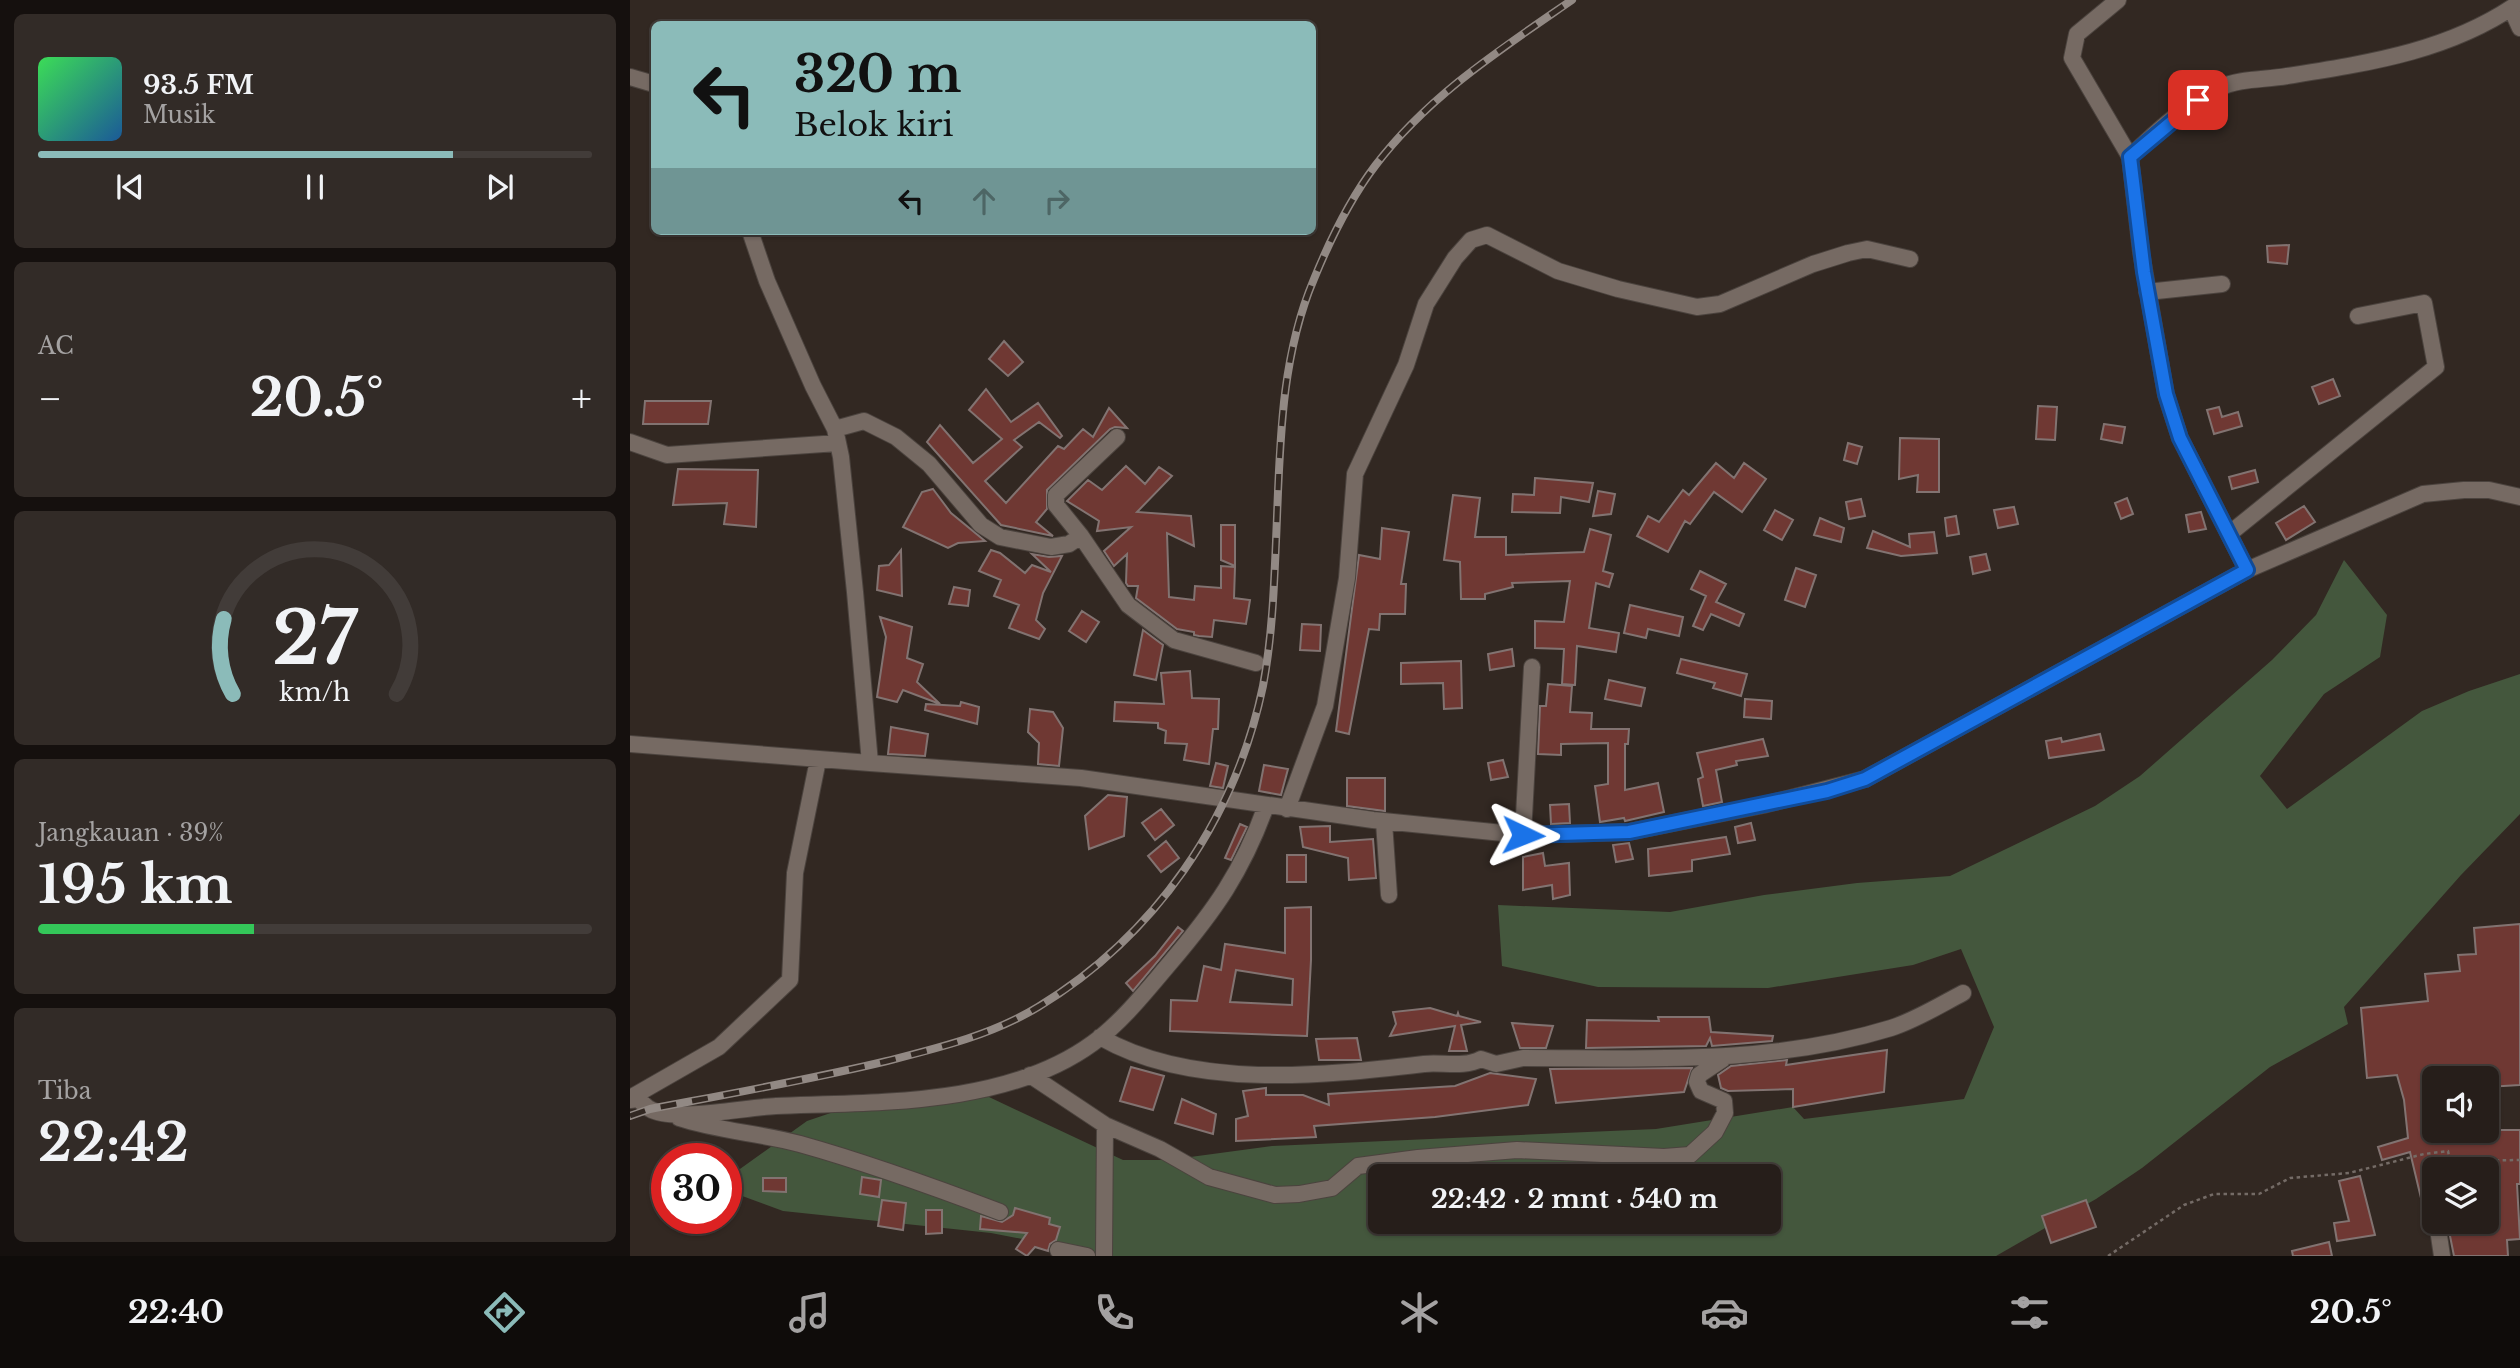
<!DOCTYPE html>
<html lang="id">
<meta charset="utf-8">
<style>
body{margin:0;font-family:"Libre Baskerville",serif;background:#322b27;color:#f1f3f6;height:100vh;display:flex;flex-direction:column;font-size:26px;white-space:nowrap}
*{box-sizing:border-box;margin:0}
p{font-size:23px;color:#a4a2a2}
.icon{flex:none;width:38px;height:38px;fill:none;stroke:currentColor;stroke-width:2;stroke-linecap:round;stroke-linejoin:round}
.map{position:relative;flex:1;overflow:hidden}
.details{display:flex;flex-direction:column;gap:14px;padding:14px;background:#15100e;width:630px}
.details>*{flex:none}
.banner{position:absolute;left:21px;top:21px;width:665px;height:214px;border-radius:10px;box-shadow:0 2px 5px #0004,0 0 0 2px #423c39;background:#8bbbb9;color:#111;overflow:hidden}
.fabs{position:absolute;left:1792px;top:1066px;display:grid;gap:14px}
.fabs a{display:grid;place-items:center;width:77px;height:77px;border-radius:10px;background:#261e1a;box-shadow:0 2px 5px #0004,0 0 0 2px #423c39;font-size:35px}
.speed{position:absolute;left:21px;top:1143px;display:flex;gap:14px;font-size:35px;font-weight:700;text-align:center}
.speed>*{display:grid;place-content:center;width:91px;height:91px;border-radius:50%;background:#261e1a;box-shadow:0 2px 5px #0004,0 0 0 2px #423c39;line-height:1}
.speed .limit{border:10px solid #d22;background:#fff;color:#111}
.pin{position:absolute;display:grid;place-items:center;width:60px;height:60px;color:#fff;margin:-30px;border-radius:14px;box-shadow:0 4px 10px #0006}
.me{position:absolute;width:77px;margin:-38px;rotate:92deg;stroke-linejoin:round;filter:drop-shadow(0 0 5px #0008)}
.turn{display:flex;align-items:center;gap:24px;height:147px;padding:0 28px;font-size:32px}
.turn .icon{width:91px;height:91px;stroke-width:2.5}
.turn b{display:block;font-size:49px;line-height:60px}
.lanes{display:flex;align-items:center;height:66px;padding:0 28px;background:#0003;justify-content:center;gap:35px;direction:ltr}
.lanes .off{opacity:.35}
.big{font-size:52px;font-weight:700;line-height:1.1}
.details .tile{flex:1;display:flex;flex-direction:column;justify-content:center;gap:10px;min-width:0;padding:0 24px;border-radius:10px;background:#322b27}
.details .dial{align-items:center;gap:0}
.dial svg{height:182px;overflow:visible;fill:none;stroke:#423c39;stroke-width:7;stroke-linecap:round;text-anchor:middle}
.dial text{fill:#f1f3f6;stroke:none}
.song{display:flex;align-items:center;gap:21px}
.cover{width:84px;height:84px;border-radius:10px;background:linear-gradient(135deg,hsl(130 70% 55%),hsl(210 70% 35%))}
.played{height:7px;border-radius:4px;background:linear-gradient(90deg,#8bbbb9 75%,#423c39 75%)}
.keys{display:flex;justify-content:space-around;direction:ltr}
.heat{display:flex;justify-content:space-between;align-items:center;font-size:38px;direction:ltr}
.charge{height:10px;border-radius:5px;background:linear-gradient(90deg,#34c759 39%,#423c39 0)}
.trip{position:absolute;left:738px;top:1164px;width:413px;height:70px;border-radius:10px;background:#261e1a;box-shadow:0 2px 5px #0004,0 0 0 2px #423c39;font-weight:700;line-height:70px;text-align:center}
.tabs{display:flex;height:112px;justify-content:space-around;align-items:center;background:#0f0c0a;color:#a4a2a2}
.tabs .icon{width:49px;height:49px}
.tabs .on{color:#8bbbb9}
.tabs b{font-size:32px;color:#f1f3f6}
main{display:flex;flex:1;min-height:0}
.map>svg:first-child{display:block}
.green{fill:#44573d;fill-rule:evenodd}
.building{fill:#6f3833;stroke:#827371;stroke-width:2;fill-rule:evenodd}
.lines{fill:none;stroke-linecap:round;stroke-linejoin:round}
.minor-casing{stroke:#4b433e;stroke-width:18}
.path{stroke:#746b66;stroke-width:2.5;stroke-dasharray:3.5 3.5;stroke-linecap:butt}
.minor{stroke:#766a63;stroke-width:16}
.rail-casing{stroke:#928984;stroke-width:8}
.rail{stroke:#322822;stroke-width:5;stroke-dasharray:16;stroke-linecap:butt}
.route-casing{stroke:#114b97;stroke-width:18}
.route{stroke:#1a73e8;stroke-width:12}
</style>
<main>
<section class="details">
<div class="tile">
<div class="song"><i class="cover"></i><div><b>93.5 FM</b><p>Musik</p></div></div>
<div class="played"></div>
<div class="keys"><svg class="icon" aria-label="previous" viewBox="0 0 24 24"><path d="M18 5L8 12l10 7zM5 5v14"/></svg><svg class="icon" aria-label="pause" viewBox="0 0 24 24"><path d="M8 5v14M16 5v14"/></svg><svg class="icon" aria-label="next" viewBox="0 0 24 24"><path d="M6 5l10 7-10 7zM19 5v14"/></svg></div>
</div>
<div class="tile"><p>AC</p>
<div class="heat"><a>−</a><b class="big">20.5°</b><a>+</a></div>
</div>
<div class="tile dial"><svg viewBox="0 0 100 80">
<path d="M14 69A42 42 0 1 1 86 69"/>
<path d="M14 69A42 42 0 0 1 10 36" stroke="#8bbbb9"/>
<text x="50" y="56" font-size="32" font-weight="700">27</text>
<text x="50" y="72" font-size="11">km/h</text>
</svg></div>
<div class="tile"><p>Jangkauan · 39%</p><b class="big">195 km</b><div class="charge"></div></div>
<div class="tile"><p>Tiba</p><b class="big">22:42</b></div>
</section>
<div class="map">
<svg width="1890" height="1256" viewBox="0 0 1890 1256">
<rect width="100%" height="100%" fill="#322822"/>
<!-- green -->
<path class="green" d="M1714 560 1757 615 1750 657 1694 694 1630 776 1657 809 1792 711 1839 691 1890 674V814L1831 875 1714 1007 1718 1024 1640 1067 1512 1168 1466 1199 1366 1256H481L361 1233 153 1211 96 1190V1179L177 1121 230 1103 359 1097 493 1160H538L642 1146 1026 1129 1163 1107 1174 1119 1334 1099 1364 1027 1331 949 1283 965 1138 988 968 987 872 966 868 905 1040 912 1134 895 1227 883 1320 876 1465 806 1510 776 1642 660 1686 615ZM751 1176H1139V1222H751Z"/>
<!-- building -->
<path class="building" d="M1659 245 1657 264 1638 262 1637 246Z
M374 341 393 362 378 376 359 359Z
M1703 379 1710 396 1689 404 1682 387Z
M356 389 381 422 408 403 432 436 430 438 409 422 384 440 392 447 355 481 376 503 428 446 434 449 453 429 463 437 479 408 497 428 485 427 480 429 417 490V509L406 522 423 536 371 525 297 442 310 425 343 463 372 439 339 410Z
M15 401H81L78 424H13Z
M1408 406 1427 407 1425 440 1406 439Z
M1589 407 1592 417 1608 412 1612 426 1584 434 1577 410Z
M1474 424 1495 427 1492 443 1471 439Z
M1270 438 1309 439V492H1287L1288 475 1269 479Z
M1218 443 1232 447 1227 464 1214 460Z
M1086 463 1104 478 1114 463 1136 479 1112 512 1084 492 1060 524 1055 521 1038 552 1007 536 1018 516 1029 522 1053 490 1059 495Z
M496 466 515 484 529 467 542 476 507 512 561 516 564 546 537 533 539 597 564 600 565 586 591 588V566L605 567 604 598 620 600 616 624 584 620 582 637 569 636 564 635V632L547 629 506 598 508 586H498L496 583 497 554 484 566 474 551 501 527 467 531 469 521 437 501 458 480 472 490Z
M48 469 128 470 126 527 94 524 97 503 43 505Z
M1625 470 1628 482 1602 489 1599 477Z
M905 478 963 483 959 502 931 497 930 513 882 512 883 494 904 495Z
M303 489 321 513 355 541 328 543 318 548 273 527 292 492Z
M968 491 985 494 981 514 963 516Z
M823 495 850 498 845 537H876V555L954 552 960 529 981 535 973 571 983 574 979 587 966 583 959 628 989 633 986 652 947 646 945 685 932 684 934 649 905 648V621L934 622 940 581 882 583 883 587 855 594V599H831L830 562 814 560Z
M1497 498 1503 514 1491 519 1485 503Z
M1231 499 1235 516 1219 519 1216 502Z
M1674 506 1685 522 1656 540 1646 523Z
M1384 507 1388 524 1368 528 1364 510Z
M1145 510 1163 520 1152 540 1134 530Z
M1571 512 1576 529 1559 532 1556 515Z
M1326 516 1329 534 1317 536 1315 518Z
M1190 518 1214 528 1211 542 1184 535Z
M591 525H605V566L591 560Z
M752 528 779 532 771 584H776L775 614H750L749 630 739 629 719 734 706 731 729 555 750 559Z
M1243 531 1280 547 1279 534 1304 532 1307 553 1271 556 1237 548Z
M271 550 272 596 247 590 249 566 259 565Z
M361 550 370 553 395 573 402 565 421 572 402 554 419 557 432 556 413 593 406 620 415 629 409 639 379 628 389 605 364 596 371 580 349 571Z
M1356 554 1360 570 1343 574 1340 557Z
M1166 568 1186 575 1175 607 1155 600Z
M1070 571 1096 584 1086 602 1114 614 1109 626 1081 614 1073 630 1063 626 1076 596 1061 589Z
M324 587 340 590 338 606 319 604Z
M1000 605 1053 617 1049 636 1018 629 1016 638 994 633Z
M452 611 469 622 456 642 439 631Z
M250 617 282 627 277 658 293 664 287 682 310 704 273 690 267 702 247 697 256 637Z
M672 624 691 625 690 651 670 650Z
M513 630 533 645 526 680 504 675Z
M882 649 884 666 860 670 858 654Z
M1051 659 1117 674 1111 696 1083 688 1085 683 1047 673Z
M831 661 832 708 814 709 813 683 771 684V663Z
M560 671 562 698 589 699 588 729H583L579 764 554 760 557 744 535 743 536 731 528 728V723L484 721 485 702 534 704 531 673Z
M979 680 1015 688 1011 706 975 699Z
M918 684 942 686 940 712 962 713 961 729H999L998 744H995V790L1028 783 1034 812 995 821 994 818 970 822 965 786 978 784V743L931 744V755L908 754 910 706H916Z
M1115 699 1142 701 1141 719 1114 717Z
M331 702 349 707 347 724 295 710 296 704 330 706Z
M400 709 423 712 433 728 429 766 408 764 409 743 398 732Z
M261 727 298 734 295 756 258 754Z
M1470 734 1474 750 1419 758 1416 741 1431 738 1432 742Z
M1133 739 1138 756 1106 761 1107 765 1086 770 1092 802 1073 806 1068 779 1073 777 1067 753Z
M873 760 878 777 861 780 858 763Z
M586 763 598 766 593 788 580 786Z
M634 765 658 769 651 795 629 791Z
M717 778H755V811L717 806Z
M478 795 497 797 494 836 459 849 455 816Z
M939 804 940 823 921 824 920 805Z
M531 809 544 825 525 840 512 823Z
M1121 823 1125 840 1108 843 1105 827Z
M610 824 617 827 601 860 595 858Z
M700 826V842L743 839 746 878 719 880 718 858 673 847 670 827Z
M1096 837 1100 854 1062 860V871L1019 876 1018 849Z
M536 841 549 858 531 872 518 856Z
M999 843 1003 859 986 862 983 845Z
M913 853 915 866 939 863 940 895 923 899 922 885 893 890V857Z
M657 855H676V882H657Z
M681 907V960L677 1036 540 1031 541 1000 567 1001 574 966 591 970 595 944 655 953V908ZM606 970 663 979 662 1005 600 1002Z
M1890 924V1085L1857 1087V1078H1804V1130H1812V1137L1842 1135V1130H1857V1100L1866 1099 1869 1130H1890V1184H1887L1890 1239 1877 1240 1878 1256H1824L1818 1226 1861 1221 1857 1169H1804V1195L1791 1198 1780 1152 1752 1160 1748 1147 1778 1138 1774 1100 1767 1075 1737 1078 1731 1008 1798 1001 1795 974 1830 971 1828 955 1846 954 1844 928Z
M548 927 553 931 503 991 496 983 525 956Z
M800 1008 827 1016 828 1013 829 1016 851 1022 831 1025 837 1051H819L825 1026 760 1036 766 1024 763 1012Z
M1028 1017H1079L1081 1032 1143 1036 1142 1041 1082 1046 1080 1038 1076 1046 956 1048 957 1020 1029 1021Z
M882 1023 923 1026 916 1048H890Z
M727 1038 731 1060H689L686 1039Z
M1257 1050 1254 1092 1163 1107V1089L1098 1091 1091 1088 1088 1075 1101 1066 1157 1060 1156 1065Z
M501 1067 534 1076 523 1110 490 1101Z
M1062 1068 1054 1092 926 1103 920 1069Z
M860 1073 906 1079 898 1105 805 1117 684 1126 686 1137 606 1141V1119L618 1116 613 1091 636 1088V1095H673L699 1105 698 1094 825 1086Z
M552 1099 586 1114 583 1134 545 1123Z
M1730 1176 1745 1235 1707 1241 1704 1223 1719 1221 1709 1181Z
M232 1177 251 1180 249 1197 230 1194Z
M133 1178H156V1192L133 1191Z
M252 1200 276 1203 273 1230 248 1226Z
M1456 1200 1466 1227 1421 1243 1412 1216Z
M385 1208 420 1218 419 1224 430 1227 426 1240 420 1244 418 1251 405 1247 397 1256 386 1249 397 1233 350 1229 351 1216 372 1222 383 1215Z
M296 1210H312V1233L296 1234Z
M1699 1242 1702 1256H1663L1662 1251Z"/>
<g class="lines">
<!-- minor casing -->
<g class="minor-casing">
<path id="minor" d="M1488 0 1447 34 1442 58 1500 157 1511 252 1536 395 1550 438 1617 570
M1881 8 1890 28
M0 77 24 84
M1500 157C1526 132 1556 104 1589 88 1610 78 1634 80 1657 76 1739 63 1821 51 1890 2
M120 231 137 281 183 386 205 429 211 457 225 592 240 763 451 778 743 820 893 835 999 832 1133 805 1235 779 1617 570 1793 494 1834 490H1859L1890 497
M1517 292 1592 284
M205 429 234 421 266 437 299 464 351 525 370 537 421 547 439 544 451 536 426 505V495L487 437
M0 442 37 455 208 443
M1599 534 1806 367 1794 303 1728 316
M451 536 498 605 544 640 626 663
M0 744 240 763
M657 809 695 706 717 578 725 474 776 365 796 304 825 258 841 240 857 235 928 271 988 289 1067 307 1090 304 1183 264 1218 253 1237 249 1280 259
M754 822 759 895
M893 835 902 667
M470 1037C562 1090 692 1076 794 1064 812 1062 834 1068 851 1059L866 1064 893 1058C1017 1058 1141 1065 1261 1028 1286 1020 1310 1005 1333 993
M400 1075 475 1125 530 1149 579 1177 645 1195 669 1194 702 1188 728 1166 788 1158 887 1150 1034 1157 1060 1155 1085 1132 1095 1113 1094 1101 1071 1091 1067 1082 1069 1075 1093 1059
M0 1098 89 1047 160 980 165 873 188 760
M0 1100 8 1099C12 1102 16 1107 20 1109 42 1123 117 1107 146 1106 248 1102 377 1106 463 1043 492 1022 517 990 540 963 585 910 612 872 636 806
M49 1118C88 1131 130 1133 170 1144 238 1163 304 1187 370 1212
M1807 1222 1812 1256
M428 1250 457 1256
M474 1256 475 1125"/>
</g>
<!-- path -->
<path class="path" d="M1478 1256 1554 1205 1584 1194H1629L1660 1178 1719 1173 1794 1154 1818 1151 1820 1161 1890 1160"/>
<!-- minor -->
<use href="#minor" class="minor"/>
<!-- rail casing -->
<g class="rail-casing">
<path id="rail" d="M0 1116 20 1109C99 1094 178 1080 257 1061 308 1048 362 1035 408 1007 525 936 605 820 633 686 642 638 644 589 646 541 650 453 649 361 684 279 700 240 720 199 745 166 798 96 871 49 942 0"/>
</g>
<!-- rail -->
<use href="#rail" class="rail"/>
</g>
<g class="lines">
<!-- route casing -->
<g class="route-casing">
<path id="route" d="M893 835 999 832 1197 791 1235 779 1617 570 1550 438 1536 394 1514 272 1500 157 1568 100"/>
</g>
<!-- route -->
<use href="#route" class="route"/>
</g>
</svg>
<div class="fabs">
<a><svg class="icon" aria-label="sound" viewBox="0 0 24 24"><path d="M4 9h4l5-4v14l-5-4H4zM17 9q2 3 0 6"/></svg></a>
<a><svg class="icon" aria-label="layers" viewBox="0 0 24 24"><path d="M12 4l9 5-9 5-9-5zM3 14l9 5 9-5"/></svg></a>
</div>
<div class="speed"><div class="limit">30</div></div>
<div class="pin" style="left:1568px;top:100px;background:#d93025"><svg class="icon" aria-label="arrive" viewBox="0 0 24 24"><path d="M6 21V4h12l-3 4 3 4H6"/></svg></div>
<svg class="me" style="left:893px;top:835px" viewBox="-20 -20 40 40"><path d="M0-17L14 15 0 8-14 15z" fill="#1a73e8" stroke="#fff" stroke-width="4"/></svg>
<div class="trip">22:42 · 2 mnt · 540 m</div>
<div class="banner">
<div class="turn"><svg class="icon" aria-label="left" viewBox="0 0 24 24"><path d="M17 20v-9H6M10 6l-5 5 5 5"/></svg><div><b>320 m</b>Belok kiri</div></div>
<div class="lanes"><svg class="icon" aria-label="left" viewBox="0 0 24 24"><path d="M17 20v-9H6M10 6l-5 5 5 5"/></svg><svg class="icon off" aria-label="ahead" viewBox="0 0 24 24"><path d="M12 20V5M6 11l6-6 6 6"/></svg><svg class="icon off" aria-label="right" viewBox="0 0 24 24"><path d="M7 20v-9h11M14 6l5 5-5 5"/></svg></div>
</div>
</div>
</main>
<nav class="tabs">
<b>22:40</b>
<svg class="icon on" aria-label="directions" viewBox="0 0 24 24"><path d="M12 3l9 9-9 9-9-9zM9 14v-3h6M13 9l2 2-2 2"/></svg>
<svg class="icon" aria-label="music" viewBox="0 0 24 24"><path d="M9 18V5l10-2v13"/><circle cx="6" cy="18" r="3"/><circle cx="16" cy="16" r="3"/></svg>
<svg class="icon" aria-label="phone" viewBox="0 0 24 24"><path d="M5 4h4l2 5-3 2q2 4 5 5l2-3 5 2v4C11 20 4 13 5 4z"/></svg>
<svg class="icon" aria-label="climate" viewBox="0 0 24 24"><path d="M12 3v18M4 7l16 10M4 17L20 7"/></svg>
<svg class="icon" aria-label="car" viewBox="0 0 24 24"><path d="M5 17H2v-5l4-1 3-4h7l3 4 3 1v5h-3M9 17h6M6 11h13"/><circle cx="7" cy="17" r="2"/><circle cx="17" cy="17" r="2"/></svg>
<svg class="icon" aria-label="filters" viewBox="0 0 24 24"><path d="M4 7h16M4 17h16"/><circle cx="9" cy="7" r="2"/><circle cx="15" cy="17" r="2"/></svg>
<b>20.5°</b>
</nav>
